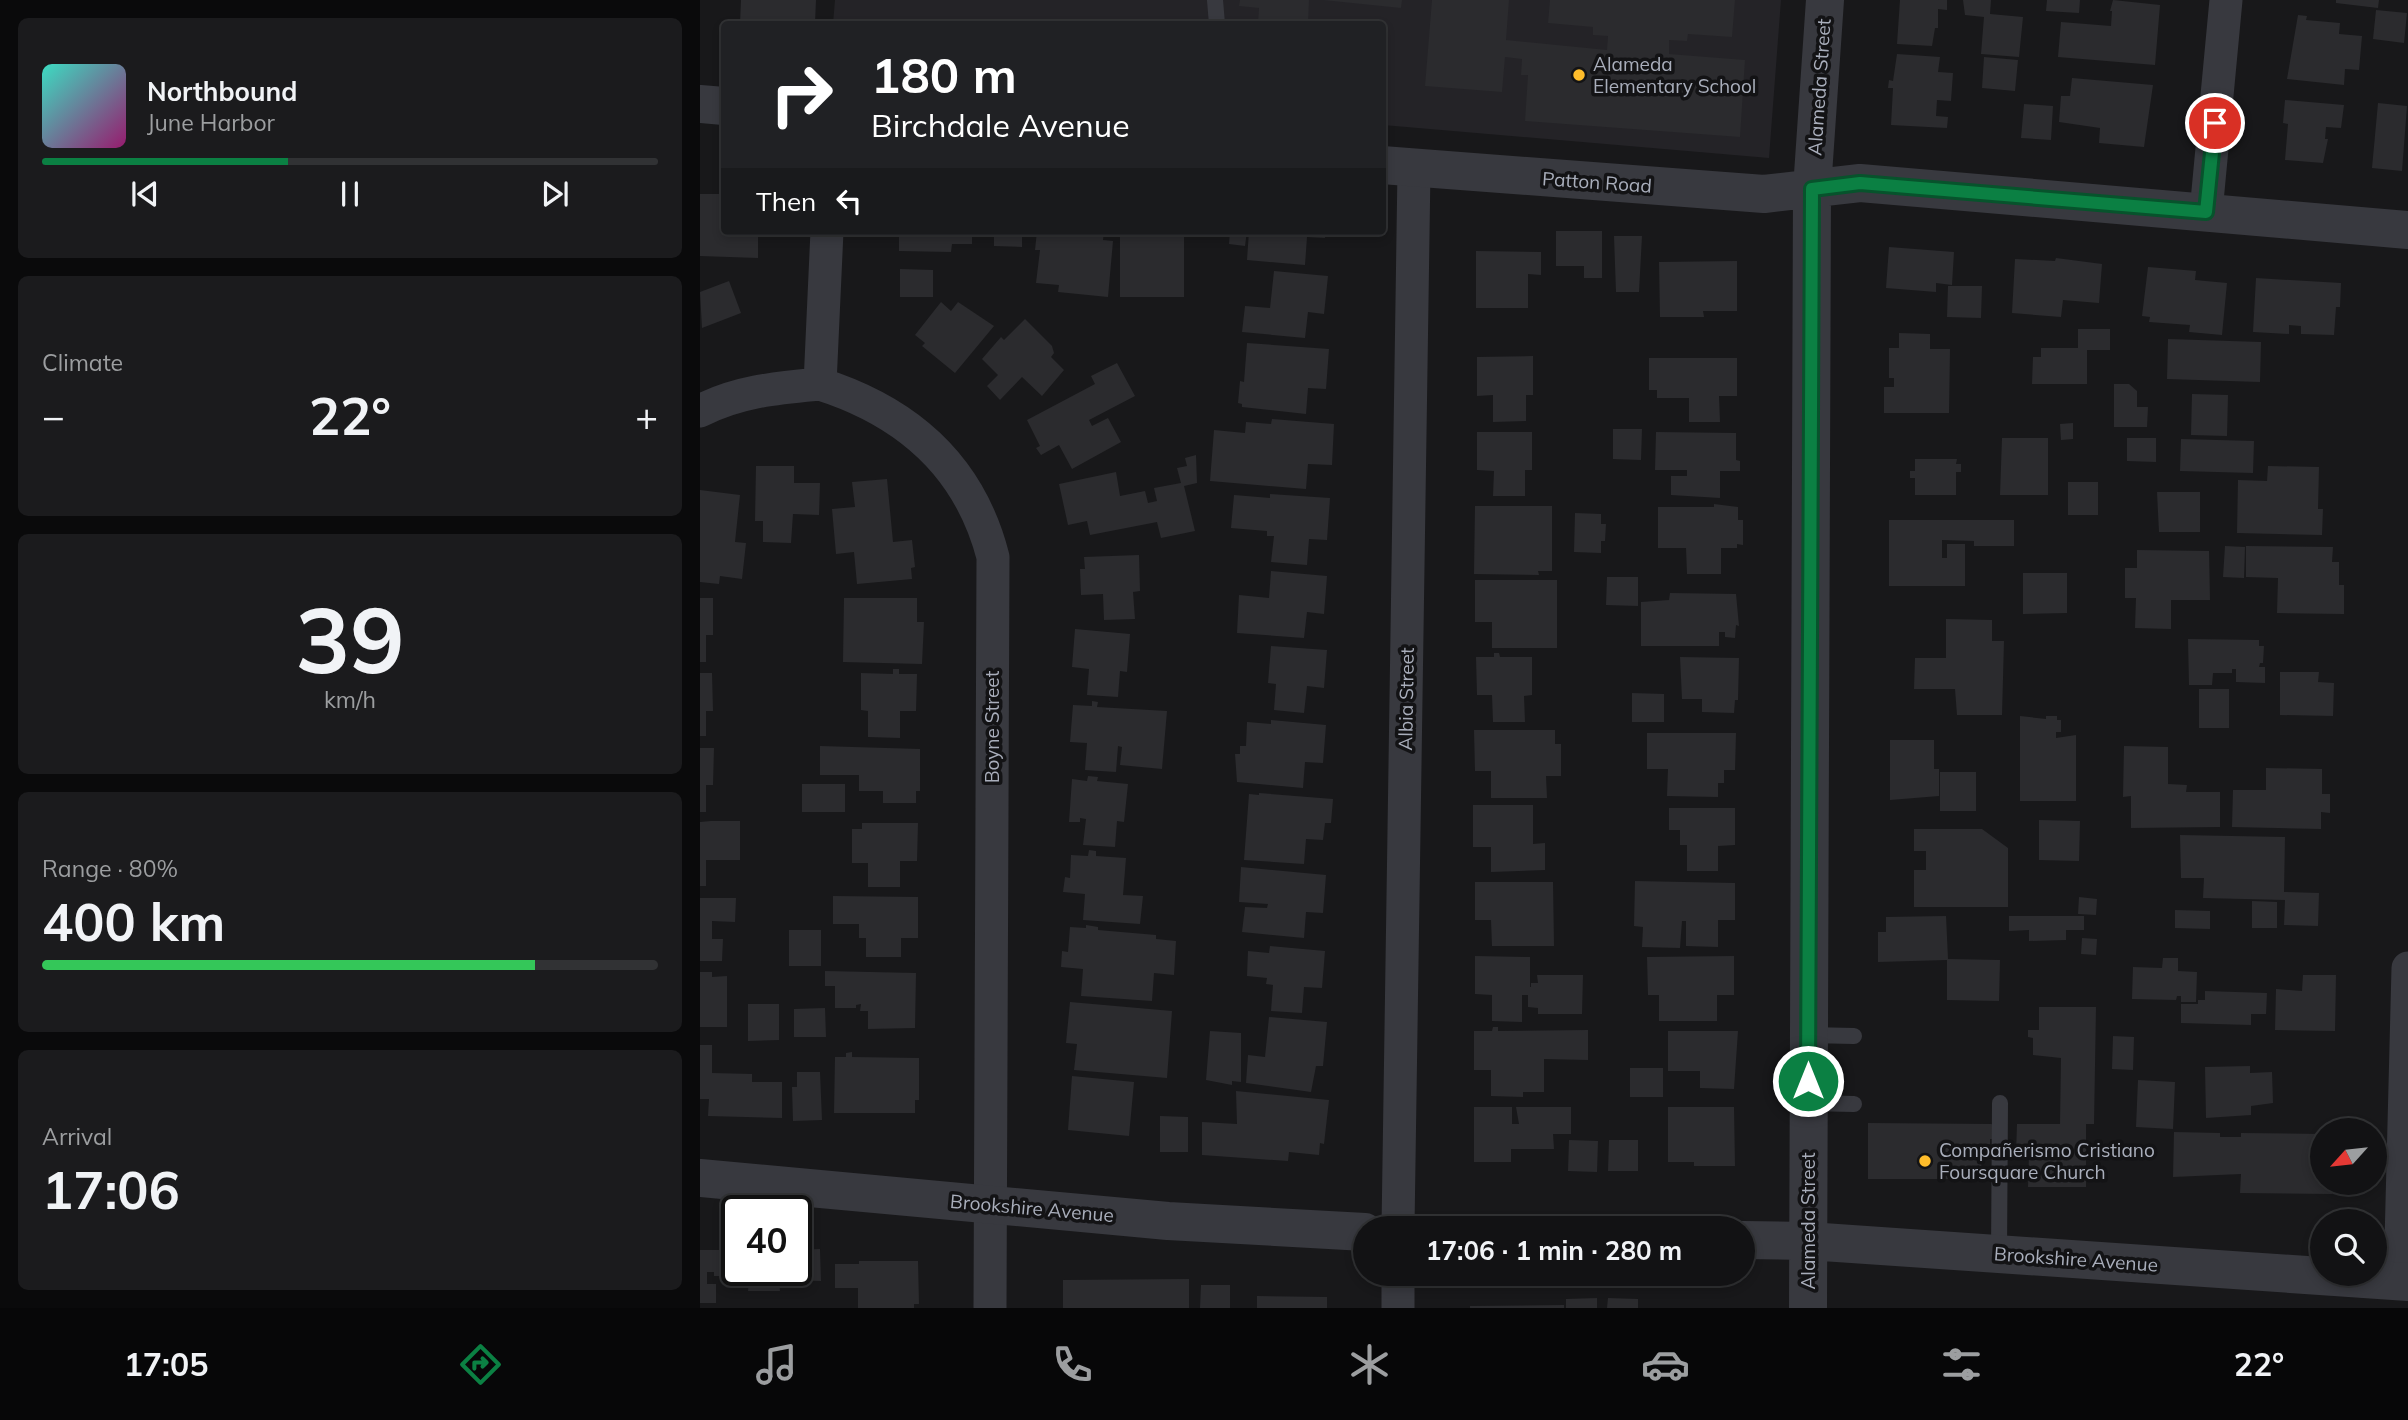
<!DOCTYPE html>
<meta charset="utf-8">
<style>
body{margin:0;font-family:Mulish,sans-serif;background:#1b1b1d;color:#f1f3f6;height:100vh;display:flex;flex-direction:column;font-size:26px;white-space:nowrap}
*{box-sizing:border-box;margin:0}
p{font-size:23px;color:#9c9ea0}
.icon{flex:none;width:38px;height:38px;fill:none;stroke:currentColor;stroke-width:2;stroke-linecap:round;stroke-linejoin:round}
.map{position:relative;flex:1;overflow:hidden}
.details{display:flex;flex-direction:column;gap:18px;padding:18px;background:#0a0a0b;width:700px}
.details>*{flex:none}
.guide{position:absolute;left:21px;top:21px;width:665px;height:214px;border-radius:7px;box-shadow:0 4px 10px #0003,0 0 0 2px #313234;background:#202124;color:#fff;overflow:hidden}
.needle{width:46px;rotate:243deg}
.buttons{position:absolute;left:1610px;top:1118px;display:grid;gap:14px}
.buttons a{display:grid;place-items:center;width:77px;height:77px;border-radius:50%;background:#121214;box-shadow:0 4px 10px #0003,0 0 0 2px #313234;font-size:35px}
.speed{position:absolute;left:21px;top:1195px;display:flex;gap:14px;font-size:35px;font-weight:700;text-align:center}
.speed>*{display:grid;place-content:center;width:91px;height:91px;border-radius:50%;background:#121214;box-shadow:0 4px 10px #0003,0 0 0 2px #313234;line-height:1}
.speed .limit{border:4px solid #111;border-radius:10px;background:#fff;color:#111}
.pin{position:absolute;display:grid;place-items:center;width:60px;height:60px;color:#fff;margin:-30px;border:4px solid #fff;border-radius:50%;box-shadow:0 2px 7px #0007}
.me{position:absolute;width:77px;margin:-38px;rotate:0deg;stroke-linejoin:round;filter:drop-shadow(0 0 5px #0008)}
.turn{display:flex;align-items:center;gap:24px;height:147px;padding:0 35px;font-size:32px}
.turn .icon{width:91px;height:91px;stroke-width:2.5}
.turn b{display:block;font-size:49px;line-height:60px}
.then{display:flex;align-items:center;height:66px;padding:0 35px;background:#0003;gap:14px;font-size:26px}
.big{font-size:52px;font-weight:700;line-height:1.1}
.details .card{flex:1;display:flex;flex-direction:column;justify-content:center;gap:10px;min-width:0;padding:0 24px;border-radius:10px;background:#1b1b1d}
.details .dial{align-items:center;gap:0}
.dial b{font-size:91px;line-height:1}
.song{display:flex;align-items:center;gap:21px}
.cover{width:84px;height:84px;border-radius:10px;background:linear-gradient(135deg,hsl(170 70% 55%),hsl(320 70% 35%))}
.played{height:7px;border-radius:4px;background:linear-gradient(90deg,#0b8043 40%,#313234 40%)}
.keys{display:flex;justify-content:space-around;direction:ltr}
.heat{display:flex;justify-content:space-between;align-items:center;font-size:38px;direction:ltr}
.charge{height:10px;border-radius:5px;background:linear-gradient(90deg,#34c759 80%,#313234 0)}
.trip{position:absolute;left:653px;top:1216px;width:402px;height:70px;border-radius:35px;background:#121214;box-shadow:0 4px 10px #0003,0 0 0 2px #313234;font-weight:700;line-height:70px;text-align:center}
.dock{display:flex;height:112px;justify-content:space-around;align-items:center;background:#070708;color:#9c9ea0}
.dock .icon{width:49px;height:49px}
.dock .selected{color:#0b8043}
.dock b{font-size:32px;color:#f1f3f6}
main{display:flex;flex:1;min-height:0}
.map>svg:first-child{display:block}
.built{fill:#242327}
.building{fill:#2b2b2e}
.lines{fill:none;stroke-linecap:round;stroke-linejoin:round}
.service{stroke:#38393f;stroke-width:16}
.minor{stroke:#38393f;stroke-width:33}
.tertiary{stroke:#38393f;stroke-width:38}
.route-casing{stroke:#07532c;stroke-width:18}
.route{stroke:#0b8043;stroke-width:12}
.poi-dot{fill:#ffbd2b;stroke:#131315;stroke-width:2.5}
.labels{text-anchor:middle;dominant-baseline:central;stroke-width:7;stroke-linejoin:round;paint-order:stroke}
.poi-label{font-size:19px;fill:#a9aebb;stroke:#131315;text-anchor:start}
.street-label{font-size:19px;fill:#a9aebb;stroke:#131315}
</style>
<main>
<section class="details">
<div class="card">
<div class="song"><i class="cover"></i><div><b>Northbound</b><p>June Harbor</p></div></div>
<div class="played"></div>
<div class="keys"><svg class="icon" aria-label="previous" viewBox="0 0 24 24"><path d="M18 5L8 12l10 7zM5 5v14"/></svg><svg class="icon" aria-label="pause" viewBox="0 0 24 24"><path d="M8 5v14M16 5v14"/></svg><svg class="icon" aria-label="next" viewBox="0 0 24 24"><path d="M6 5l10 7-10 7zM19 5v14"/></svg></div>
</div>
<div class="card"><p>Climate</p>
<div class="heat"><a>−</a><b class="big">22°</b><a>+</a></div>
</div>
<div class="card dial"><b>39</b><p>km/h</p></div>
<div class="card"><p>Range · 80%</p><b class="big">400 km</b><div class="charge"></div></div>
<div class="card"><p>Arrival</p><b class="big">17:06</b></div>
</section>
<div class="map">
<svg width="1708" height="1308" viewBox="0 0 1708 1308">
<rect width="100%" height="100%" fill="#18181a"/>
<!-- built -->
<path class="built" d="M135 0H1081L1069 158 683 125 682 24H133Z"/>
<!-- building -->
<path class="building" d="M41 0H116L115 23 40 24Z
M540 0H609L608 24H558L559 8 539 6Z
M623 0H702L701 8Z
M732 0H809L806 40 907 50 908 36 893 35V27L848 23 850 0H1035L1032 37 988 34 987 41 969 40V54L1045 60 1040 137 825 121 828 75H821L822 59 805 57 802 92 725 86Z
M1200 0H1247V10L1238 9V28H1235L1232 46 1197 44Z
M1263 0H1291L1290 14 1323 17 1319 57 1281 54 1284 17 1265 15Z
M1347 0H1380L1379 13 1346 11Z
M1413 0 1460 5 1455 65 1358 57 1361 22 1411 26 1412 11H1410Z
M1636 0H1679L1678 8 1636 3Z
M1676 10 1707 13 1704 43 1673 39Z
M1598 15 1607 16 1606 20 1640 23 1639 34 1662 36 1659 70 1645 69 1644 85 1587 79Z
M1197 54 1240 57 1238 72 1253 73 1251 101 1237 100 1236 116 1248 117 1247 128 1191 125 1193 88H1188L1189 80 1193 81Z
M1284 57 1318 60 1315 91 1282 88Z
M1372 78 1453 85 1444 147 1399 143 1400 128 1359 122 1361 96H1370Z
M1585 100 1644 105 1641 128 1626 127 1625 139H1628L1623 163 1585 160 1588 124 1583 123Z
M1678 103 1707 106 1702 171 1672 168Z
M1324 104 1353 106 1351 140 1321 138Z
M0 194H24V231H58V258L0 256Z
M199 231H272V244H252L251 252 199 251Z
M294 231H322V247L294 246Z
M337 231H404L403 240 413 241 408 297 358 292 359 285 336 283 340 250H335Z
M420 231H484V297H420Z
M530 231H547L545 246 529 244Z
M549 231H626L625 238 607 237 605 265 547 260Z
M856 231H902V278H884V266H856Z
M914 236H942L939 292H916Z
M1189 247 1254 252 1252 285 1236 283V292L1186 288Z
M776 251 841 252V275L828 274V308H776Z
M1356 258 1402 264 1399 303 1363 300 1361 317 1312 313 1315 259 1355 261Z
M1037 261V311H1003L1004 317H960L959 262Z
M1448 267 1496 271 1495 280 1527 283 1522 335 1489 332 1490 325 1449 322 1450 317 1442 316Z
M200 269 233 270V297H200Z
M574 271 628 276 624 314 608 312 605 338 542 332 545 306 570 308Z
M1556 278 1641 283 1640 307H1636L1634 335 1601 334V326L1589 325V334L1553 332Z
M29 281 41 313 2 328 0 292Z
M1248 286H1282L1281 318 1247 317Z
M241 302 251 311 258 302 294 326 255 373 222 346 225 343 215 335Z
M325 319 352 346 354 353 351 357 364 370 342 396 322 377 300 400 287 386 298 375 282 359 301 337 304 340Z
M1378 329H1410V350H1387V384H1332L1333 357H1341V348H1378Z
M1199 333 1230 334V349H1250L1249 413H1184V387H1194V378H1189V348H1199Z
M1468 339 1561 342 1560 382 1467 379Z
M547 343 629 349 626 389 608 388 606 414 542 407V404L538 403 540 381 544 382Z
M833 356V395H826V421L793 422V395L777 396V357Z
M949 358H1037V396H1019L1020 422H989V398H957V390H949Z
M417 363 435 396 389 420 392 426 408 418 421 442 372 469 359 445 341 455 336 448 340 446 327 420 395 384 391 376Z
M1414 384H1429L1437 391V407H1448L1447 427H1414Z
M1492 394 1528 395 1527 436 1491 435Z
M572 419 634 424 632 465 608 464 606 489 510 481 514 430 545 433 546 422 571 424Z
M1373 423V439L1361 440 1360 424Z
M913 429H942L941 460 913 459Z
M777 432H832V470H825V496H793L794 471 777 470Z
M956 432 1036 433V460L1040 461V471H1020V498L971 495V476H987V470H955Z
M1302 438H1348V495H1300Z
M1427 438H1456V462L1427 461Z
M1481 439 1554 441 1553 473 1480 471Z
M496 455 497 483 484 486 495 531 461 538 457 522 390 535 387 521 368 525 359 484 416 472 420 496 445 491 448 503 457 501 454 488 481 483 477 468 487 466 485 458Z
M1215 459H1257L1256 464H1261V472H1256V495H1215V478H1210V471H1215Z
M56 466H94V483H120L119 515 93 514 91 543 63 542V521H55Z
M1568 466 1619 467 1618 509H1623L1622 535 1537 533 1538 480 1567 481Z
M187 479 193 542 212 540 215 567 211 568 212 579 157 584 154 552 136 554 132 509 155 507 152 482Z
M1368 482H1398V515H1368Z
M0 490 40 495 35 542 46 543 42 579 20 576 19 584 0 582Z
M1457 492H1500V532H1459Z
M570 494 630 498 627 540 609 539 607 565 571 562 574 536H567V531L531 528 534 495 570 498Z
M1014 504 1038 507V520H1043V545L1037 544V548H1021V574H987L986 548H958V507H1014Z
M775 506H852V571H838L839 575 774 574Z
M875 513 901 514V524H906L905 541H901V553L874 552Z
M1189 520H1314V546H1274V541L1242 540V558H1247V544H1265V586H1189Z
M1525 546 1545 547 1544 578 1523 577Z
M1546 546 1633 547 1632 562H1639V585H1644V614L1577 613 1578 578 1546 577Z
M1437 550 1509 551 1510 600H1471V629L1435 628 1436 598H1425V568H1437Z
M439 555 440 591 433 592 435 619 404 620 403 594 381 595 380 569H385L384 557Z
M571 571 627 576 624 614 607 612 604 638 537 633 539 595 569 598Z
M1323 573H1367V613L1323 614Z
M907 577H938V606L906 605Z
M775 580H857V648H792V622H775Z
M970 593 1036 594 1039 626 1036 625 1035 638 1025 637V632H1019V646H941V602L969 600Z
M0 598H13V635H6V662H0Z
M144 598H217V622H224L222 664 143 662Z
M1246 619 1292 620V641H1304L1302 715H1257L1255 689H1214L1215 658H1246Z
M375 629 430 634 427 672 420 671 418 697 387 695 389 669 372 667Z
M1488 639 1559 640V646H1564L1563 663H1560L1559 667H1565V683L1536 682V669H1532V673H1513L1512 685H1489Z
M571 646 627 650 624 688 607 686 604 713 574 710 576 684 568 683Z
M794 653H799L800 657H832V695L824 696 825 722H793L792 695H777L776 657H794Z
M980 657 1039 658 1038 700H1035L1034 713 1002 712V699H982Z
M193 669H199V674H217L216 711H200V738L168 737V711L161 710V673L193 674Z
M1580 672H1619L1618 682 1634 683 1633 716 1580 715Z
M0 673H12L13 711H6V736H0Z
M1499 689H1529V728H1499Z
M932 693 964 694V722H932Z
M392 701 398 702 397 707 467 711 462 769 420 765 422 747 418 746 416 772 385 770 387 743 370 742 373 705 392 706Z
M1320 716 1346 719V716H1357V720H1361V732H1356V738L1376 735V801H1320Z
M571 720 626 725 623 763 605 762 603 788 537 782 535 754H540V746H546L547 722 571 724Z
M774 730H855V744H861V776H846L847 798H791V771H775Z
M947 733H1036L1035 770H1024V783H1018V797L967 796 968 769H947Z
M1190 740H1234V769H1239V796L1190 800Z
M120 746 220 749V791H216V803H183V791H159V775H120Z
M1424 746 1468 747V784L1487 785 1486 792H1520V827L1431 828V796L1423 797Z
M0 748H14L13 785H6V812H0Z
M1566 768 1622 769V794H1630V813L1621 812V829L1532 827 1533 790H1566Z
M1240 772H1276V811H1240Z
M388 776 398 777 397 781 428 784 424 822 417 821 415 847 383 845 386 819 380 818V822H369L372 779 387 781Z
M102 784H145V812H102Z
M559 793 633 799 631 823H625L623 840 606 839 604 864 544 860 549 794 559 795Z
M773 805H833V844L845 843V870L791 872V847H773Z
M969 808H1035V845L1018 846V871H987V845H980V830H969Z
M1339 820 1380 821 1379 861 1339 860Z
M11 821H40V860H6V886H0V822Z
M162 823H218L217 861H200V887H168V863H152V829H162Z
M1214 829H1282L1308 848V907H1214V870H1226V851H1214Z
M1480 835 1585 837 1584 892 1619 893 1618 926 1584 925 1585 900 1503 898 1504 878H1481Z
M389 850 396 851V856L426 858 423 895 443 896 440 924 383 920 385 894 363 892 365 877 370 878 371 855 388 856Z
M541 867 626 875 623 913 606 912 604 938 542 932 545 907 567 908 568 904 539 902Z
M935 881 1035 883V920H1018V947L986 946V921H982L980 948 942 947 943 927 934 926Z
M775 882H853L854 946H792L791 920H775Z
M133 896 218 897V938H201V957H166V938H159V924H133Z
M1379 897 1397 899 1396 915 1378 914Z
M0 898H36L35 922 12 921V939H23L22 961H0Z
M1552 901 1577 902V928H1552Z
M1475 910 1510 911V929L1475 928Z
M1246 916 1248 959 1300 960 1299 1001 1247 1000V960L1178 962V932H1186V917Z
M1309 916H1384V930H1366V940L1329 941V930L1309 931Z
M386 925 398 927V930L456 935V939L476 941 474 975 454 973 452 1001 381 996 383 969 361 967 362 951 368 952 370 927 386 928Z
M89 930H121V966H89Z
M1382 938 1397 939 1396 955 1381 954Z
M570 946 625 951 622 988 604 987 602 1013 571 1011 573 985 566 984 567 978 547 976 548 951 569 953Z
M775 956 830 957V987H831V983H838L837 975H883L882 1014H838V1008L828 1007V995H822V1022L792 1021V995L775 994Z
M1034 956V995H1017V1021H959V995H948L947 957Z
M1463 958H1478V971L1497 972 1496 1002H1481V996H1477L1476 1000 1432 999 1433 967 1462 968Z
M125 971 216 973 215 1028 168 1029V1011H160L161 1004 156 1005V1008H135V986H125Z
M0 972H12V977L27 976V1027H0Z
M1603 975H1636L1635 1031 1575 1030 1576 989 1602 991Z
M1505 991 1567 993 1566 1014H1551V1025L1481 1023V1004H1498V1000H1505Z
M370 1002 472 1011 467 1078 374 1070 377 1044 366 1043Z
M48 1004H79V1040L48 1041Z
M1339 1007H1396L1394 1124H1386V1187H1328L1329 1154H1316L1317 1124H1360L1361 1058 1333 1055V1038L1328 1037V1030H1339Z
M125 1008 126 1037H94V1009Z
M569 1017 627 1022 623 1066H616L611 1092 546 1083 548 1055 565 1057Z
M793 1027H798V1031L888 1030V1060L844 1059V1092H823V1097L791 1096V1070H774V1031H792Z
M510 1031 541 1033V1082L532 1081V1085L506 1080Z
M968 1031H1038L1034 1089 1000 1088V1071H968Z
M1413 1036 1434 1037 1433 1070 1412 1069Z
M0 1045H12V1073L52 1074V1082H82V1118L8 1116 9 1099H0Z
M152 1052V1057L219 1058V1100H215V1113H134L135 1057H146V1053Z
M1550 1066V1073L1572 1072 1573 1103 1551 1106V1115L1506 1118 1505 1067Z
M930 1068H963V1097H930Z
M97 1072H120L122 1120 93 1121 92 1087H97Z
M372 1076 434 1082 429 1136 368 1130Z
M1438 1080 1475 1082 1473 1129 1436 1127Z
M536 1091 629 1100 624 1144 620 1143 619 1155 589 1152 588 1161 502 1155V1122L537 1124Z
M774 1107H812V1124H819L816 1107H871V1134H853L854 1149H811V1162H774Z
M968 1107H1034L1035 1166H994V1162H968Z
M460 1116 488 1117V1152H460Z
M1168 1123 1291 1124 1294 1125V1139H1290V1144H1282L1281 1179H1168Z
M1474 1132 1520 1133V1137H1541V1133L1622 1134V1183H1632V1194L1540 1193 1541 1174 1473 1177Z
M869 1140 898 1141 897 1172 868 1171Z
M909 1140H938V1171H908Z
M120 1249 121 1281 86 1280 85 1270H96V1250Z
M0 1250H37V1270H44V1276H14V1272H7V1284H16V1303H0Z
M159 1261H218L219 1304H214V1308H158V1288H135V1264H159Z
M50 1270H78L80 1291H48Z
M489 1279V1308H363V1280Z
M501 1285H530V1308H500Z
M557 1296 627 1297V1308H557Z
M897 1298V1308H866V1299Z
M908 1298 938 1299V1308H907Z
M864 1305V1308H770V1306Z"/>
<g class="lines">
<!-- service -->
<path class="service" d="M515 0 517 24
M1108 1035 1154 1036
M1108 1103 1154 1104
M1299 1254 1300 1103"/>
<!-- minor -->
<path class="minor" d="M1506 212 1526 0
M127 231 120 384C208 412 270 467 293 557L290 1308
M0 411C38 391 78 388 120 384
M698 1228 714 169
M1700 1281 1708 968
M698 1308V1274"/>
<!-- tertiary -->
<path class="tertiary" d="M0 104 24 106
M682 165 1064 194 1160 183 1708 230
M0 1178 468 1221 665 1232
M1043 1240 1108 1241 1708 1282
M1108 1308 1112 189 1125 0"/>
</g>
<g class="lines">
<!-- route casing -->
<g class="route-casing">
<path id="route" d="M1108 1081 1112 189 1160 183 1506 212 1515 123"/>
</g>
<!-- route -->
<use href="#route" class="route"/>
</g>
<!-- markers -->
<g class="poi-dot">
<circle cx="879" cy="75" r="7"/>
<circle cx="1225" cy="1161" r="7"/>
</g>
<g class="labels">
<!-- poi labels -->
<g class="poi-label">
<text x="893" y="64">Alameda<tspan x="893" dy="22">Elementary School</tspan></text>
<text x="1239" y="1150">Compañerismo Cristiano<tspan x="1239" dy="22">Foursquare Church</tspan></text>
</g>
<!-- street labels -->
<g class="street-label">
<text transform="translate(1119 87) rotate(-86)">Alameda Street</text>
<text transform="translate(897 182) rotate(4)">Patton Road</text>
<text transform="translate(706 699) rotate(-89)">Albia Street</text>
<text transform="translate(292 727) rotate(-90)">Boyne Street</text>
<text transform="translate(332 1208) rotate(5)">Brookshire Avenue</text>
<text transform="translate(1108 1221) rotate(-90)">Alameda Street</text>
<text transform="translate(1376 1259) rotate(4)">Brookshire Avenue</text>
</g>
</g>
</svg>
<div class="buttons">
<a><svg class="needle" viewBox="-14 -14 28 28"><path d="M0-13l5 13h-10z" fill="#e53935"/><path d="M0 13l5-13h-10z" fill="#9c9ea0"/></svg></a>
<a><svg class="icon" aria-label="search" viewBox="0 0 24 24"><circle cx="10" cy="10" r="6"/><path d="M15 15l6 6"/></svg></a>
</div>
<div class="speed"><div class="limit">40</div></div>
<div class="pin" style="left:1515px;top:123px;background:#d93025"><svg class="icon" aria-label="arrive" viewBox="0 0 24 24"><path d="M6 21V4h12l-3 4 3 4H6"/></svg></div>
<svg class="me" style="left:1108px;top:1081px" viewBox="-20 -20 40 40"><circle r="17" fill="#0b8043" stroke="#fff" stroke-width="3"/><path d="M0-11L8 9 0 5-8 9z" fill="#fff"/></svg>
<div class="trip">17:06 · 1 min · 280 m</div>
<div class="guide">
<div class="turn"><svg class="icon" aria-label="right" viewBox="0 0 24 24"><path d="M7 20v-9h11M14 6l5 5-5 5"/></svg><div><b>180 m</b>Birchdale Avenue</div></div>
<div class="then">Then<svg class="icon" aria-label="left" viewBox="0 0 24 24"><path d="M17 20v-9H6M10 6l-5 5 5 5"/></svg></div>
</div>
</div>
</main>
<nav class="dock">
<b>17:05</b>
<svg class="icon selected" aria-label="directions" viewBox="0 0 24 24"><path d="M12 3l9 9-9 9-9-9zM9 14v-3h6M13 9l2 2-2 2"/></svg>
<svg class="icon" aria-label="music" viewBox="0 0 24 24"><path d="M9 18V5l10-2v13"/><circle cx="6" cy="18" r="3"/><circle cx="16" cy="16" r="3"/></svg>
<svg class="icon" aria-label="phone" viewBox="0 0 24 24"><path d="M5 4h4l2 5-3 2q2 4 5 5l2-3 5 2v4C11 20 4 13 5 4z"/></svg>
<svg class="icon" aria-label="climate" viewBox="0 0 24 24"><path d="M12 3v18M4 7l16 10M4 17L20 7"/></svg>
<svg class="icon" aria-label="car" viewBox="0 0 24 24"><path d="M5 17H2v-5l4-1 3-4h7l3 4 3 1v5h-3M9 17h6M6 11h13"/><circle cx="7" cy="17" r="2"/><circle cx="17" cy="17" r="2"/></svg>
<svg class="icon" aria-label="filters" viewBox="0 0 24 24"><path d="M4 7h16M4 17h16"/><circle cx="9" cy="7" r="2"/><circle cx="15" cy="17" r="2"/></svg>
<b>22°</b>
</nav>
